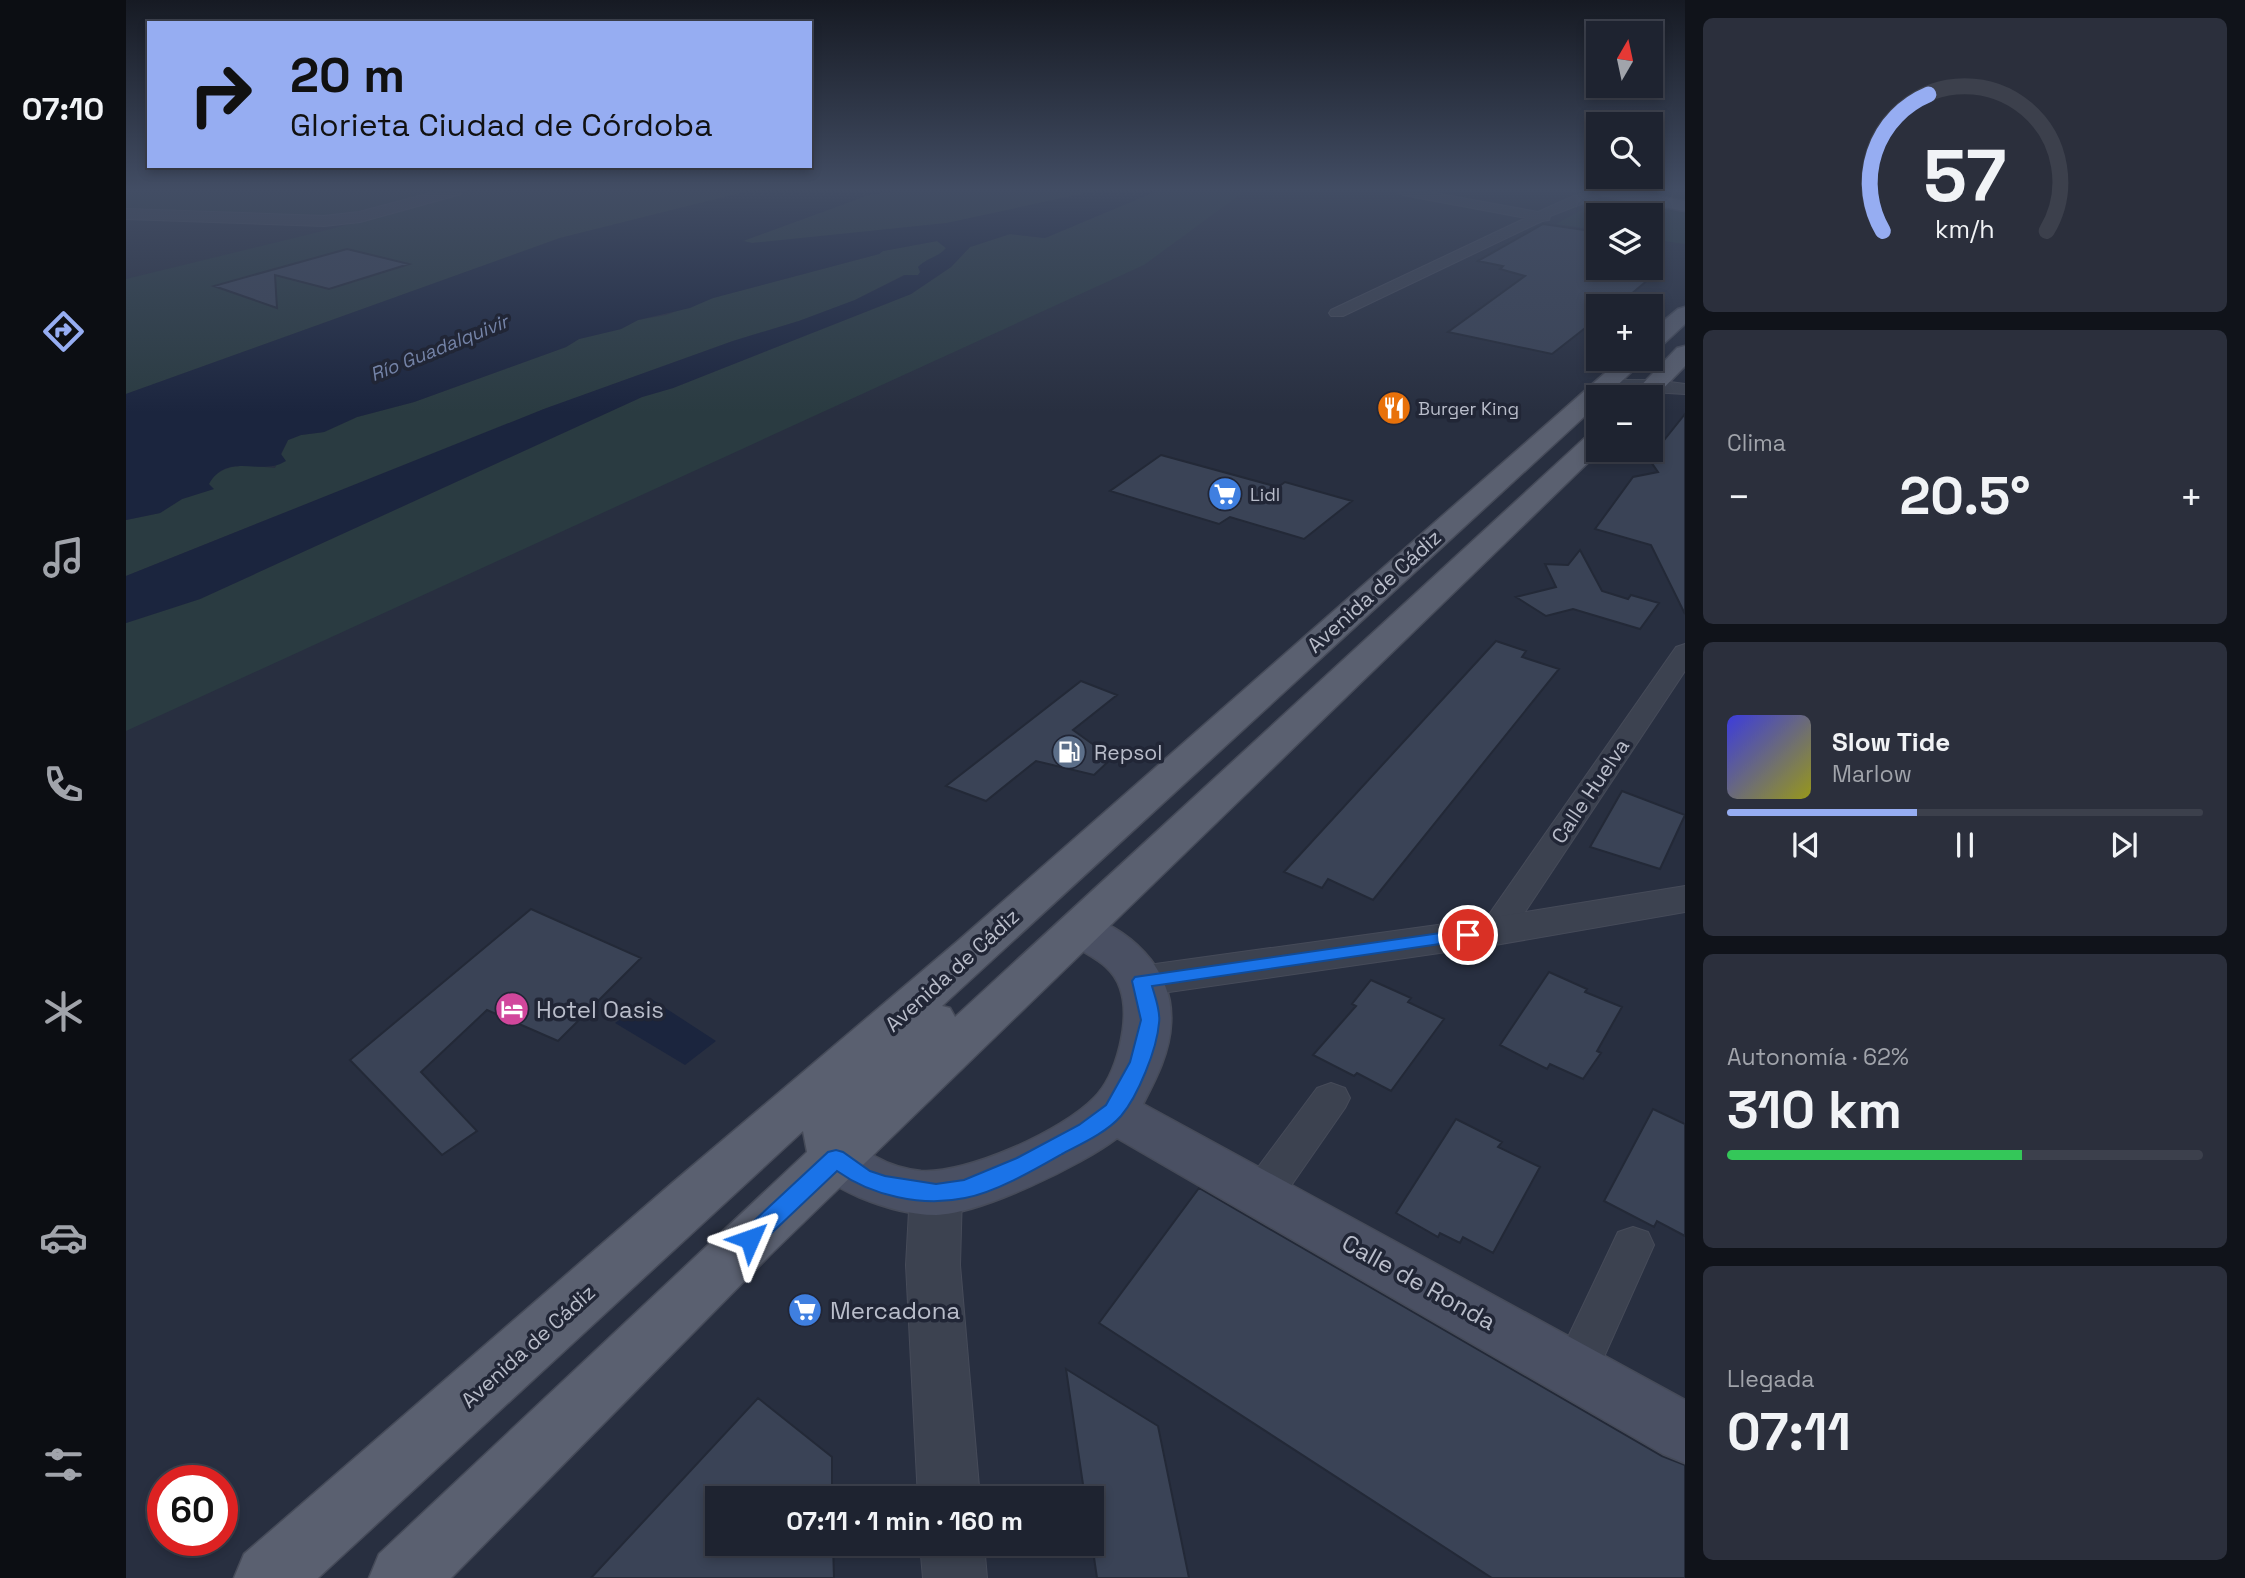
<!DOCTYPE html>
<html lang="es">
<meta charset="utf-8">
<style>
body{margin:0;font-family:"Space Grotesk",sans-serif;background:#2b2f3c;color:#f1f3f6;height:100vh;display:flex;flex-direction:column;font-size:26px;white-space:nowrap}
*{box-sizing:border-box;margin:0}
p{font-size:23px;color:#a1a4ab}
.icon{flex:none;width:38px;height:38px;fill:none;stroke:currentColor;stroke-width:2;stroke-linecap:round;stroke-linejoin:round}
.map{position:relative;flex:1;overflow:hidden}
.panel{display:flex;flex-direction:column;gap:18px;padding:18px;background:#10131a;width:560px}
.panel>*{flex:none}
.banner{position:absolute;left:21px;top:21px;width:665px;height:147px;border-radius:0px;box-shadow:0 4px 10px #0003,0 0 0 2px #3c404c;background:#96adf2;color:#111;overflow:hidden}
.needle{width:46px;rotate:9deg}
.buttons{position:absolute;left:1460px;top:21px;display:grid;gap:14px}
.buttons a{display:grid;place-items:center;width:77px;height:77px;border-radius:0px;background:#1e2330;box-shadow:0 4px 10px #0003,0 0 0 2px #3c404c;font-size:35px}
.speed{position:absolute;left:21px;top:1465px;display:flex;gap:14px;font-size:35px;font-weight:700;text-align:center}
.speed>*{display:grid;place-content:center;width:91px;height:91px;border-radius:50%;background:#1e2330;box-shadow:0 4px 10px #0003,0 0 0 2px #3c404c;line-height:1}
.speed .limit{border:10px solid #d22;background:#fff;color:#111}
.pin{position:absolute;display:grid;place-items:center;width:60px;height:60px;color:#fff;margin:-30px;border:4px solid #fff;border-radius:50%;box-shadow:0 2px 7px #0007}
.me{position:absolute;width:77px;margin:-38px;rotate:47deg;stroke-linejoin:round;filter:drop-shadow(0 0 5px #0008)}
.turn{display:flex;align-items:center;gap:24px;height:147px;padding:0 28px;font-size:32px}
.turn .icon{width:91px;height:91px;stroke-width:2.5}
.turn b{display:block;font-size:49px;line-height:60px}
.big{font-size:52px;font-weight:600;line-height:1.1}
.panel .card{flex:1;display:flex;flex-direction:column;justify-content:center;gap:10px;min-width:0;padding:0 24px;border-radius:10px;background:#2b2f3c}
.panel .dial{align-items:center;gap:0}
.dial svg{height:182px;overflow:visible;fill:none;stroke:#3c404c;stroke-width:7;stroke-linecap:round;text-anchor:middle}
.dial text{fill:#f1f3f6;stroke:none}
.song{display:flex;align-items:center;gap:21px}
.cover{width:84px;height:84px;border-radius:10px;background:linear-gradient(135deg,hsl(240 70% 55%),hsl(60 70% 35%))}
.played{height:7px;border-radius:4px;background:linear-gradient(90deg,#96adf2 40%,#3c404c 40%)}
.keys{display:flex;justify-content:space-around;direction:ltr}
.heat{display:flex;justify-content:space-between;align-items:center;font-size:38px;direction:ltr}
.charge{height:10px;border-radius:5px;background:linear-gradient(90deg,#34c759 62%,#3c404c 0)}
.trip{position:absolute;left:579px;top:1486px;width:399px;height:70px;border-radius:0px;background:#1e2330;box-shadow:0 4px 10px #0003,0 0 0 2px #3c404c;font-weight:600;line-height:70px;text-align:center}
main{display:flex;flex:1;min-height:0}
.dock{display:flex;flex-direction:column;width:126px;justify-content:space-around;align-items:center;background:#0c0e13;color:#a1a4ab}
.dock .icon{width:49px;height:49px}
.dock .on{color:#96adf2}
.dock b{font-size:32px;color:#f1f3f6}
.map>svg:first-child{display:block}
.green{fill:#2a3b41}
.water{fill:#1b253e}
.building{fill:#3a4356;stroke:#232937;stroke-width:2}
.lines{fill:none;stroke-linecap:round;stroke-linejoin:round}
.minor-casing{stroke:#464b59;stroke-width:2}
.tertiary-casing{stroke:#464b59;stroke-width:2}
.secondary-casing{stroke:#464b59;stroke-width:3}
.primary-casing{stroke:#464b59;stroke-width:3}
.minor{fill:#3c4250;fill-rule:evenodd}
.tertiary{fill:#3c4250;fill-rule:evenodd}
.secondary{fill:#4a5063;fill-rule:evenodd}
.primary{fill:#5a6070;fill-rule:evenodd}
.route{fill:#1a73e8;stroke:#114b97;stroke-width:2}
.labels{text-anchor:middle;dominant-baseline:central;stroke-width:7;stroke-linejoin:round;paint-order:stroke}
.far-poi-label{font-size:18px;fill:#b9bdca;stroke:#212636;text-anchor:start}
.far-water-label{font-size:19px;font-style:italic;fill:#7483a7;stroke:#212636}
.street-label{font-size:21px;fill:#b9bdca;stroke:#212636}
.poi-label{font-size:21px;fill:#b9bdca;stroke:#212636;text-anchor:start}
.near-poi-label{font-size:24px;fill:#b9bdca;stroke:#212636;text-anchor:start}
.near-street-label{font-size:24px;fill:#b9bdca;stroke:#212636}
</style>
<main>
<nav class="dock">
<b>07:10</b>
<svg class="icon on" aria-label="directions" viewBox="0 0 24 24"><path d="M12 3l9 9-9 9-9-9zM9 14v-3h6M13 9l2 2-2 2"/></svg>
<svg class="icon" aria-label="music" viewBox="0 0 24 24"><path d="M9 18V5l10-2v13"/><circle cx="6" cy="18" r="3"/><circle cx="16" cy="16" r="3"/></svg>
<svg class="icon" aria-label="phone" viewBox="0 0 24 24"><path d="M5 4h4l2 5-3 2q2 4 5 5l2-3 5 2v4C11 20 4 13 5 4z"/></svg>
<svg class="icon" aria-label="climate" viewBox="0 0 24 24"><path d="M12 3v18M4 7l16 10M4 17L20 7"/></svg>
<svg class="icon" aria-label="car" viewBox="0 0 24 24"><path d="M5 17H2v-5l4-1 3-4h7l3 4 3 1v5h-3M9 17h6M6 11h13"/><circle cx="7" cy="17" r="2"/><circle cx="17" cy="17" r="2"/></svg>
<svg class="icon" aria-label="filters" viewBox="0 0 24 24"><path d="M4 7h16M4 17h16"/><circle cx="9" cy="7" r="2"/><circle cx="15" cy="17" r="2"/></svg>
</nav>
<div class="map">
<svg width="1559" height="1578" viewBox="0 0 1559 1578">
<rect width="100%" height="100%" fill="#282f40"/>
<!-- green -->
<path class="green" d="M0 191H309L230 212 186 217 0 209Z
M345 191H622L434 238 0 394V279L205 229Z
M969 191 821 223 649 242 626 243 617 241 743 195 761 192Z
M1031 191H1119L1018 265 0 731V623L74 599 516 397 547 388 785 294 825 267 844 247 884 234 919 238Z
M1490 191H1559V244L1524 239V215H1472V230L1430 224Z
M811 241 820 248C813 257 802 258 793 267L795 272 792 275H778L729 300 673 321 607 341 418 409 0 576V520L34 513 56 499 87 489 82 484C97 460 125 466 149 468L162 440 175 435 198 432 231 417 288 402 440 347 453 339 495 329 512 320 540 315 587 298 753 254 757 251Z"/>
<!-- water -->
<path class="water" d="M622 191H770L743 195 617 241 626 243 821 223 969 191H1031L919 238 884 234 844 247 825 267 785 294 547 388 516 397 74 599 0 623V576L418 409 607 341 673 321 729 300 779 275H792L794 272 792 267C802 257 813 257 820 248L811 241 757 251 753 254 587 298 564 308 512 320 495 329 453 339 440 347 288 402 231 417 198 432 175 435 162 440 155 454 160 461C134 477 102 451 83 484L88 489 56 499 34 513 0 520V394L434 238Z
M524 998 590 1041 559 1065 489 1023Z"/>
<!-- building -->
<path class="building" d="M1417 224 1472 232V268H1536L1491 306H1472V318L1426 354 1322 332 1399 276 1374 269 1377 266 1352 261Z
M221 249 283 264 203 289 149 275 151 308 88 286Z
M1559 414V614L1525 545 1469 529 1507 477 1532 472 1523 459Z
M1035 455 1152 487 1159 482 1226 501 1178 539 1104 517 1093 524 984 491Z
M1454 550 1476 591 1502 599 1505 595 1533 603 1514 629 1447 609 1420 616 1390 597 1430 587 1419 564 1442 565Z
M1370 641 1400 651 1396 657 1433 669 1247 900 1202 879 1196 888 1158 872Z
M955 681 991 695 947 730 986 758 968 775 910 761 860 801 820 786Z
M1496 791 1559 815 1534 869 1464 847Z
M405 909 515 958 432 1041 361 1010 295 1072 351 1131 316 1155 224 1060Z
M1423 972 1461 989 1459 992 1496 1007 1471 1051 1475 1053 1457 1079 1424 1064 1421 1069 1374 1045Z
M1245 980 1285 998 1282 1002 1318 1019 1265 1091 1231 1073 1228 1076 1187 1055 1230 1006 1226 1004Z
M1527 1109 1559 1124V1236L1531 1221 1528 1227 1478 1201Z
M1330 1119 1376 1142 1372 1147 1414 1167 1367 1253 1337 1237 1334 1243 1314 1233 1312 1237 1270 1213Z
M1073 1188 1536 1456 1559 1465V1578H1366L973 1323Z
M940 1369 1032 1426 1063 1578H971L966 1544V1498H959Z
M632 1398 706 1457V1498H592V1544H707L708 1578H465Z"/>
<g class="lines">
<!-- minor casing -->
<g class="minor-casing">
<path id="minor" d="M1271 191H1297L1412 212 1448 196 1471 191 1486 192 1424 216 1423 220 1416 221 1217 316H1205L1203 313 1205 310 1400 218 1277 195Z
M1479 380H1529L1559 384V394L1473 389 1470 385Z
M1559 644V671L1381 939 1369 942 1357 939 1352 931 1357 923 1550 647Z
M1205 1083 1219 1088 1224 1098 1219 1108 1151 1206 1136 1211 1121 1206 1115 1194 1121 1182 1191 1088Z
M1507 1227 1522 1232 1528 1245 1465 1386 1449 1392 1433 1386 1426 1371 1433 1356 1492 1232Z"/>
</g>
<!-- tertiary casing -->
<g class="tertiary-casing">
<path id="tertiary" d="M312 191H338L335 194 234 222 198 226 0 219V209L198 216 233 212Z
M1559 886V912L1369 945 1015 996 1000 992 993 981 1000 970 1015 966 1369 917Z
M810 1172 828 1178 836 1193 834 1265 854 1498H792L780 1265 784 1193 792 1178Z
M794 1544H858L861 1578H797Z"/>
</g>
<!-- secondary casing -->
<g class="secondary-casing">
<path id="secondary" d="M952 913C1002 927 1048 967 1045 1023 1044 1052 1030 1079 1017 1104L1559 1400V1463L1537 1454 991 1138C956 1165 855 1214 810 1215 784 1215 757 1207 733 1197 712 1188 694 1178 684 1158L692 1143C698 1141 706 1137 712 1138 726 1139 738 1150 750 1157 764 1165 778 1169 795 1171 841 1174 936 1131 968 1098 991 1075 1005 1019 994 988 983 955 946 954 930 928L937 918Z"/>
</g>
<!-- primary casing -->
<g class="primary-casing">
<path id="primary" d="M1467 191H1502L1559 201V211L1475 196Z
M1559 307V324L1532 349 1524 351V332L1552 309Z
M1559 346V366L1524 402V397H1504L1551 348Z
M1495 359H1519L1479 397H1472V404L816 1006 824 1008 829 1017 1463 434 1472 431V450H1475L644 1255 325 1578H243L253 1554 681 1152 677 1131 192 1578H108L118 1554 545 1184 833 940Z"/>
</g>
<!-- minor -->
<use href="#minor" class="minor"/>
<!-- tertiary -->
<use href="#tertiary" class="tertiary"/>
<!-- secondary -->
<use href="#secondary" class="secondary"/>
<!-- primary -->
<use href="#primary" class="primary"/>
</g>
<!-- sky -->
<linearGradient id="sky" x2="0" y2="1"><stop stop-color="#161a23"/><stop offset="0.46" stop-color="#424d64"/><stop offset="1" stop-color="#424d64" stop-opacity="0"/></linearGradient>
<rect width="1559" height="412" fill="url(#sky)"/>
<!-- route -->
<path class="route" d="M1342 929 1351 935 1348 939 1026 986C1029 997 1035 1012 1033 1023 1031 1049 1012 1096 995 1116 980 1133 955 1144 936 1154 908 1170 870 1192 839 1198 796 1207 746 1196 711 1171L632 1246 624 1249 616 1246 612 1239 616 1232 702 1152 710 1150 717 1152 744 1171 759 1176 810 1184 838 1180 891 1158 953 1125 980 1105 1004 1062 1015 1020 1006 981 1009 977Z"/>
<!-- icons -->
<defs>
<g id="restaurant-disc" transform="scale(1.75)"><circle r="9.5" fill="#e8710a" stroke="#212636"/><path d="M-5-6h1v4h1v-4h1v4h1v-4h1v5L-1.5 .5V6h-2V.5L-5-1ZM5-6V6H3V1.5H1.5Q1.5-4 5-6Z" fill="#fff"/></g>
<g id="supermarket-disc" transform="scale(1.75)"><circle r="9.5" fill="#3f7fe0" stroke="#212636"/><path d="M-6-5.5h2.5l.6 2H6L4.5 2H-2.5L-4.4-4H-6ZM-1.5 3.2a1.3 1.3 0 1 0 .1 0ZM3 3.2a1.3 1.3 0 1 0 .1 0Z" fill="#fff"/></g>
<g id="fuel-disc" transform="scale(1.75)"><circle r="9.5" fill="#5c6f8a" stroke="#212636"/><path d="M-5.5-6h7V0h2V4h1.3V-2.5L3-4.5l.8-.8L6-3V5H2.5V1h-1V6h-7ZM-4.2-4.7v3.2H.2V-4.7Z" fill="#fff"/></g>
<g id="hotel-disc" transform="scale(1.75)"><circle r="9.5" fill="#d1479c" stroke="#212636"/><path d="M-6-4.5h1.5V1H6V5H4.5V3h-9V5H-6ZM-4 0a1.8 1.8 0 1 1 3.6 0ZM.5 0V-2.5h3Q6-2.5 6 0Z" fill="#fff"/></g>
</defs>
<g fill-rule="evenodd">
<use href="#restaurant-disc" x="1268" y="408"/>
<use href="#supermarket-disc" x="1099" y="494"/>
<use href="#fuel-disc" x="943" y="752"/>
<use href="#hotel-disc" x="386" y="1009"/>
<use href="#supermarket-disc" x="679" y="1310"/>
</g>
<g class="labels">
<!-- far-poi labels -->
<g class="far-poi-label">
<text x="1292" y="408">Burger King</text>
<text x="1124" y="494">Lidl</text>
</g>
<!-- far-water labels -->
<g class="far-water-label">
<text transform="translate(313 348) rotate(-22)">Río Guadalquivir</text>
</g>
<!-- street labels -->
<g class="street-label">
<text transform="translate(1248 591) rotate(-42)">Avenida de Cádiz</text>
<text transform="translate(1464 791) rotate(-56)">Calle Huelva</text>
<text transform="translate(826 970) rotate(-42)">Avenida de Cádiz</text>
<text transform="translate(402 1346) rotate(-42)">Avenida de Cádiz</text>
</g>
<!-- poi labels -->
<g class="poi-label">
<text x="968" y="752">Repsol</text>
</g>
<!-- near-poi labels -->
<g class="near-poi-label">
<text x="410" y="1009">Hotel Oasis</text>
<text x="704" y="1310">Mercadona</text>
</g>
<!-- near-street labels -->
<g class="near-street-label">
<text transform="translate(1293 1282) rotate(29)">Calle de Ronda</text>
</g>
</g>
</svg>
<div class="buttons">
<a><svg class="needle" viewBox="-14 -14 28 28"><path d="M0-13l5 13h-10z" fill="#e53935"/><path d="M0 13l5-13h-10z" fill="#a1a4ab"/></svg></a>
<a><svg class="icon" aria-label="search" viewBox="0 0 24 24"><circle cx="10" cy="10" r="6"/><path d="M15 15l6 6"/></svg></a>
<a><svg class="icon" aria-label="layers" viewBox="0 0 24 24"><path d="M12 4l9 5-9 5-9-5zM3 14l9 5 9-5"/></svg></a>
<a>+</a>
<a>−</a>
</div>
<div class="speed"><div class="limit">60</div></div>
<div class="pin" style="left:1342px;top:935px;background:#d93025"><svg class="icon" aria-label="arrive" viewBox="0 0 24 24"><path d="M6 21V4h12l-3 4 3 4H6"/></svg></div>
<svg class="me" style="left:624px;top:1239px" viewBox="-20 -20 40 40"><path d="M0-17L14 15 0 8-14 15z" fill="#1a73e8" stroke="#fff" stroke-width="4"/></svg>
<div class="trip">07:11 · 1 min · 160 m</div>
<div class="banner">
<div class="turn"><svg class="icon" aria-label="right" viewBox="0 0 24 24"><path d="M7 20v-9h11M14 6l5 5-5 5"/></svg><div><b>20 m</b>Glorieta Ciudad de Córdoba</div></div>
</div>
</div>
<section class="panel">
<div class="card dial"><svg viewBox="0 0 100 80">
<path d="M14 69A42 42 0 1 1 86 69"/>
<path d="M14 69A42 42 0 0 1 34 9" stroke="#96adf2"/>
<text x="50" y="56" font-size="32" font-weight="700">57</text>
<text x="50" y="72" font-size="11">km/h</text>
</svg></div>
<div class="card"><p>Clima</p>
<div class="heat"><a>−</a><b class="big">20.5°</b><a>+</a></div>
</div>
<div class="card">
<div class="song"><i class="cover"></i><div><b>Slow Tide</b><p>Marlow</p></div></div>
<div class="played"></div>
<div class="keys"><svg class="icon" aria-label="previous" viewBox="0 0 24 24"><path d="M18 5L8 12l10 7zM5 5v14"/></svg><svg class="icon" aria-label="pause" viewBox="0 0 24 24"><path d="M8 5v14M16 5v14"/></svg><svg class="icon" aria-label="next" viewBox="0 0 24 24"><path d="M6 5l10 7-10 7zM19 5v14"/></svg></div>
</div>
<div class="card"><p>Autonomía · 62%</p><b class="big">310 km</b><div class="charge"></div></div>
<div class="card"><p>Llegada</p><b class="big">07:11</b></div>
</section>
</main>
